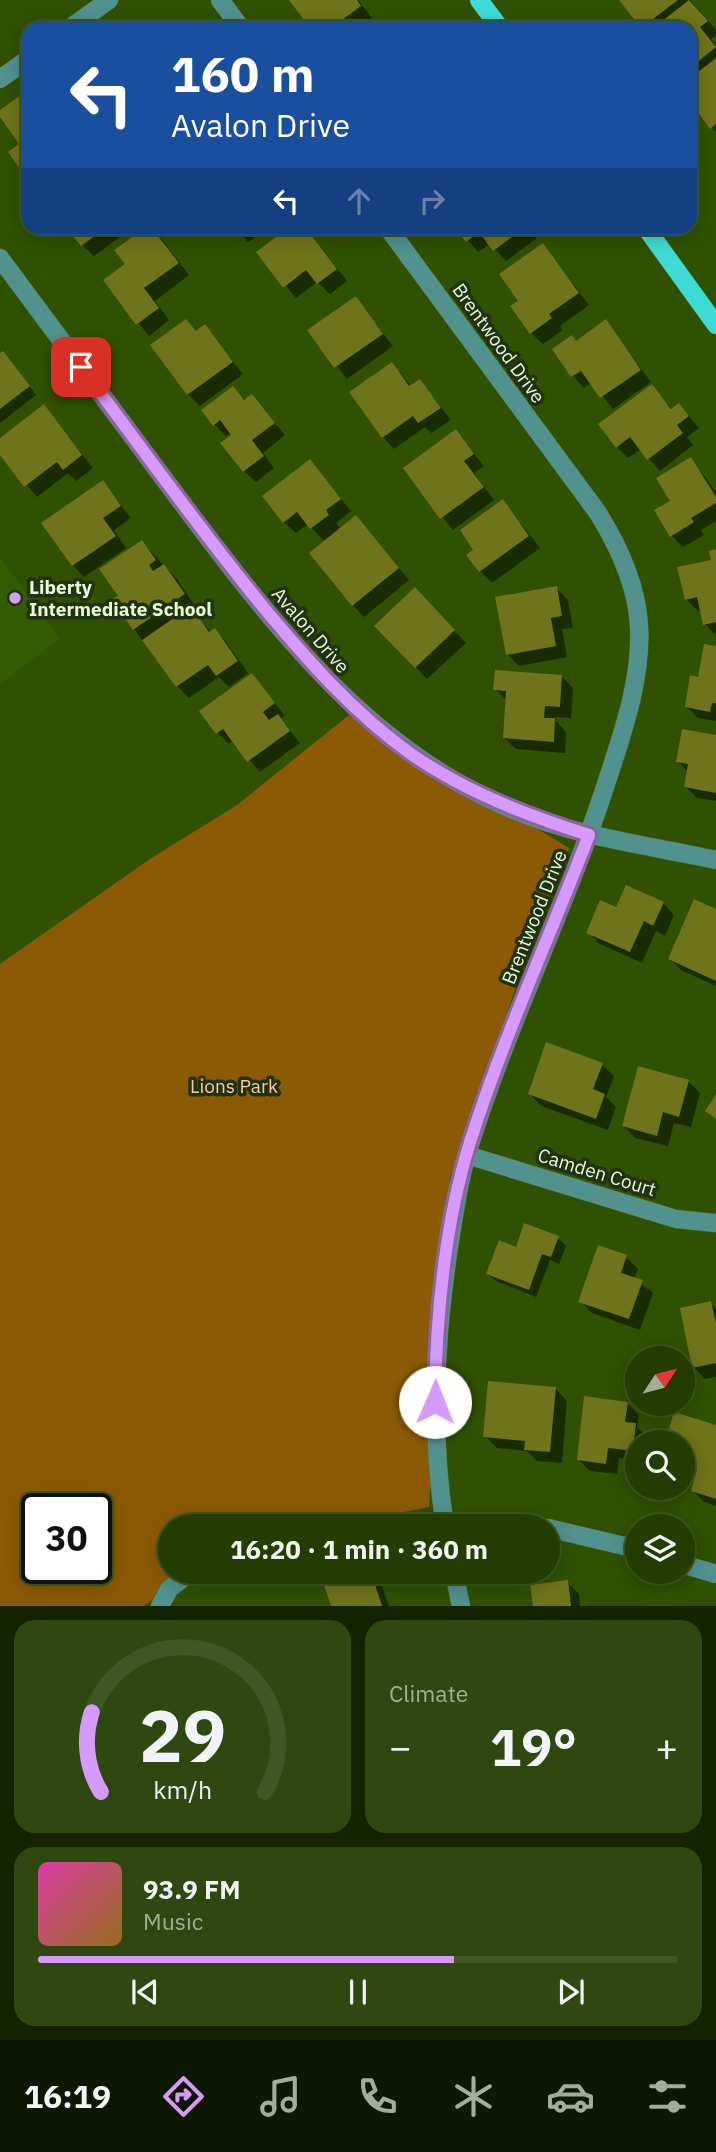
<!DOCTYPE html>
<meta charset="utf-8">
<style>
body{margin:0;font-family:"IBM Plex Sans",sans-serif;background:#2f4810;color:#f1f3f6;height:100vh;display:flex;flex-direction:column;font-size:26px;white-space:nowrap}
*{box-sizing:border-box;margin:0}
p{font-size:23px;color:#a3ae99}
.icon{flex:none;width:38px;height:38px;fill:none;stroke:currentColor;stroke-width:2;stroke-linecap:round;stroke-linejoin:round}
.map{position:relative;height:1606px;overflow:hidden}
.sheet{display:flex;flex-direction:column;gap:14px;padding:14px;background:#132201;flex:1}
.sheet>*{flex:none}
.guide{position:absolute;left:21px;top:21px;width:676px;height:214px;border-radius:21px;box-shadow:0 4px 18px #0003,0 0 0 2px #405623;background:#1a4fa0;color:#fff;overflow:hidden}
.needle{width:46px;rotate:54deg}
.buttons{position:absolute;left:625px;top:1346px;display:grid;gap:14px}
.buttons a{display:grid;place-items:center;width:70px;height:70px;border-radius:50%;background:#233d01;box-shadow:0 4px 18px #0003,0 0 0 2px #405623;font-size:35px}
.speed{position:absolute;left:21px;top:1493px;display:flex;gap:14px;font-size:35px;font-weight:700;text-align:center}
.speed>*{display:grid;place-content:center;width:91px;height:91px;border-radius:50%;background:#233d01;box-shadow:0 4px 18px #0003,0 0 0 2px #405623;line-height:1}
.speed .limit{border:4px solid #111;border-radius:10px;background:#fff;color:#111}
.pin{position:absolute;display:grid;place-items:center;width:60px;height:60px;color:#fff;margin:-30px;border-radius:14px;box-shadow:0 4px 10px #0006}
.me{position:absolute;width:77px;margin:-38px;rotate:1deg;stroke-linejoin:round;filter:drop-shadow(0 0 5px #0008)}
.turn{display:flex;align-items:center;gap:24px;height:147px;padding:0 35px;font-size:32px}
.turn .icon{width:91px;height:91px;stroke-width:2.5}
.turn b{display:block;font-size:49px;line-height:60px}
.lanes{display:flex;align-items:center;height:66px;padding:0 35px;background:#0003;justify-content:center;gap:35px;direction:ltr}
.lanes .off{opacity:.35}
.big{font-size:52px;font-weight:800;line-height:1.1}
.sheet .card{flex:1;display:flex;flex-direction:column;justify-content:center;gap:10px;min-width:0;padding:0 24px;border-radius:21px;background:#2f4810}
.sheet .dial{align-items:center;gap:0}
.dial svg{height:182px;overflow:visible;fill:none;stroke:#405623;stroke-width:7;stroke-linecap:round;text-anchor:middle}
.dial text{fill:#f1f3f6;stroke:none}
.song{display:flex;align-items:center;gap:21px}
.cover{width:84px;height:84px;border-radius:10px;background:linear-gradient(135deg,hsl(320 70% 55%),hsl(40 70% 35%))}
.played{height:7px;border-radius:4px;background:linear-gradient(90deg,#d69bfa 65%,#405623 65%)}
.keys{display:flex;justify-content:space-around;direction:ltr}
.heat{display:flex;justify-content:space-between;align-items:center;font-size:38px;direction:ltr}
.sheet .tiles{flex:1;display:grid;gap:14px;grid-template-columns:1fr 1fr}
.card:last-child{grid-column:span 2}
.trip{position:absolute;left:158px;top:1514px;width:402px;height:70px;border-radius:35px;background:#233d01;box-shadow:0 4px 18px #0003,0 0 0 2px #405623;font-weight:800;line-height:70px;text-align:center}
.menu{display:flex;height:112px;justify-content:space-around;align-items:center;background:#0e1800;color:#a3ae99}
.menu .icon{width:49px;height:49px}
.menu .on{color:#d69bfa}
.menu b{font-size:32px;color:#f1f3f6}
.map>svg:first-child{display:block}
.built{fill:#355b00}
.green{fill:#8c5a04;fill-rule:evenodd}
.shadow{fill:#0007}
.building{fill:#6f7319}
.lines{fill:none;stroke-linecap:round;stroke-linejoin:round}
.minor-casing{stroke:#507027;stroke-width:19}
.major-casing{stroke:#507027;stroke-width:19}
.minor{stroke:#51918e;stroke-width:18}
.major{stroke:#3edbd6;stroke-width:18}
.route-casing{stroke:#8b65a2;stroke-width:18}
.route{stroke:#d69bfa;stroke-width:12}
.poi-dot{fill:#d69bfa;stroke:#223114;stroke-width:2.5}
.labels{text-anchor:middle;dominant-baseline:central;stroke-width:7;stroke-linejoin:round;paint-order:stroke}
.street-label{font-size:19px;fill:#e6fcd6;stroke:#223114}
.poi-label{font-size:19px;font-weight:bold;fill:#e6fcd6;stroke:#223114;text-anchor:start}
.park-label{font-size:19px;fill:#f2cda1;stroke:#223114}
</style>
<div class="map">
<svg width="716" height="1606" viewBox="0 0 716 1606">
<rect width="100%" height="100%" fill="#2f5101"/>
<!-- built -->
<path class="built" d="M0 557 60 639 0 684Z"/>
<!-- green -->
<path class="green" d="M349 715 569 848 534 935 450 1178 429 1507 335 1526H170V1572H190L144 1606H0V964L150 859 237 805ZM37 1508H96V1568H37Z"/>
<!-- shadow -->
<path class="shadow" d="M291 0H358L372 18 358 28H312Z
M621 0H690L716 30V35L711 39 716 46V132L690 98V28H643Z
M64 228H132L94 256Z
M148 228 161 238 189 275 155 301 169 320 149 336 106 281 127 265 117 251Z
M235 228H269L248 242Z
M291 228H306L347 281 330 294 317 282 296 298 258 252Z
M457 228H529L537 238 506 261 490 244 478 252Z
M543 245 589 305 560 326 563 330 543 344 531 333 521 301Z
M355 298 393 346 347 379 310 331Z
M186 321 198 332 205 327 243 374 200 406 188 394Z
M606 322 651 382 613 409 592 383 584 388 573 376 554 349 576 342Z
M0 355 10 361 36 395 0 423Z
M392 364 412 387 420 381 451 420 431 433 425 427 394 449 383 437Z
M652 386 673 410 679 405 699 428 687 437 693 445 660 471 641 449 628 458 617 447Z
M233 388 246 401 252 396 285 435 263 453 274 468 256 482 244 471 239 431 237 428 226 436 214 424Z
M43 407 93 468 76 481 68 473 37 497 0 452V440Z
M456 432 484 466 474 473 494 500 453 530 405 469Z
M691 459 716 492V521L701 530 704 535 683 547 672 536 673 501Z
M310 462 351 511 336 523 341 529 356 517 409 580 364 617 353 605 325 542 308 524 296 533 284 522Z
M103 483 131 518 114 530 126 548 84 577 73 565Z
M503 501 540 548 492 583 480 571 476 550Z
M142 542 176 578 195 606 191 609 211 632 215 630 226 642 248 673 229 687 219 677 189 698 177 686 134 629 120 596Z
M716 551V635L705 624 702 610 698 611 686 599Z
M556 588 568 600 573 628 562 629 567 657 519 666 507 654Z
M426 601 466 643 427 679 377 626Z
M716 648V721L698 718 686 706Z
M252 675 285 716 280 719 300 743 260 772 233 740 229 744 217 732Z
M561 676 573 688 571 718 556 717V721L566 732 565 753 516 749 504 738 507 701 495 689Z
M716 737V801L697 798 685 786 688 772 678 762Z
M663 903 674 915 665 936 656 931 642 963 600 944 588 932 617 909Z
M716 911V986L681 970 670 959Z
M602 1065 614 1076 606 1097 616 1107 608 1130 541 1106 530 1094Z
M688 1081 700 1093 691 1127 674 1123 668 1146 635 1138 624 1126Z
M558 1238 566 1246 559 1264 550 1260 536 1297 496 1281 488 1274 517 1249Z
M626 1257 638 1269 634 1279 653 1293 640 1330 592 1313 580 1301Z
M710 1303 716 1309V1377L705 1379 694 1367Z
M556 1389 567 1401 562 1463 537 1461 527 1451 497 1448 485 1436Z
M627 1403 639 1415 637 1427 647 1437 646 1442H637V1461L619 1458 617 1474 590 1471 579 1460Z
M716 1427V1506L704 1502 693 1491 697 1476 682 1471V1442H667Z
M370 1572 381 1584 389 1606H332L326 1586Z
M567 1582 579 1594 580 1606H533Z"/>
<!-- building -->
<path class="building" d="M289 0H357L361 6 338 23 342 28H310Z
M619 0H678L641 28Z
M689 0 708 21 700 27 716 47 690 68V28H653Z
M716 58V124L710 129 690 101V78Z
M28 90V180L8 152 19 144 0 117V110Z
M62 228H106L81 246 67 229 65 231Z
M145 228H152L179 263 144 288 159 308 136 325 103 280 125 264 114 250Z
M288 228H306L337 269 317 284 306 270 283 288 256 252Z
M455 228H524L493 251 479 232 466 242Z
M543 243 579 293 549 314 552 318 530 334 510 306 518 301 499 274Z
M356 296 383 334 334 368 307 330Z
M186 319 196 331 205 324 233 362 187 395 150 345Z
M606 319 641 370 600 398 581 371 571 377 552 349 572 335 576 341Z
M3 351 30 386 0 409V353Z
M392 362 409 386 420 379 441 408 418 423 413 416 382 438 349 392Z
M652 384 671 409 679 403 689 416 677 425 683 433 647 460 630 437 616 448 598 424Z
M233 386 244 400 252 394 275 423 252 440 264 456 243 472 220 443 231 435 220 420 213 426 201 410Z
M44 404 82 455 63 470 57 462 24 487 0 455V438Z
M456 429 474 454 464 461 484 487 440 519 403 468Z
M691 457 716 497V503L691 518 694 522 670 537 654 510 670 501 656 478Z
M310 459 341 499 326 510 329 515 310 529 297 512 283 523 262 496Z
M103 480 121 506 103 518 116 536 72 566 41 523Z
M503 499 529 536 479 572 466 555 473 550 460 530Z
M356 515 399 568 352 606 309 553Z
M142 540 156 560 149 565 153 571 164 564 185 594 133 630 112 599 118 596 99 569Z
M716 549V622L703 625 697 597 685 600 677 567 711 560 709 551Z
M557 586 562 616 551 618 556 646 506 655 495 597Z
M415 587 455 630 415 668 374 626Z
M191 606 209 632 215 628 238 661 216 676 208 665 176 687 142 640Z
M704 644 716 646V703H712L710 712 685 707 690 675 698 677Z
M495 670 562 675 560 707 545 706 544 718H555L554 742 503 738 506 691 493 690Z
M252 673 275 703 263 712 269 720 278 714 290 731 247 762 223 729 216 734 199 711Z
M682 729 716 735V793L684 787 688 764 676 762Z
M626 885 664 902 653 926 644 921 630 952 586 933 600 900 616 907Z
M694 899 716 909V981L668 959Z
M546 1042 603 1063 593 1089 605 1094 596 1119 528 1094Z
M638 1066 689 1080 679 1117 663 1112 657 1136 622 1126Z
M716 1094V1119L705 1111Z
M524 1223 559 1236 551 1257 542 1254 529 1290 486 1274 499 1240 516 1247Z
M598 1245 627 1255 621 1273 643 1280 629 1319 578 1302Z
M711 1301 716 1323V1363L692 1368 680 1308Z
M488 1381 556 1387 550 1452 524 1450 525 1441 483 1437Z
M584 1396 628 1402 625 1422 636 1423 633 1451 608 1448 606 1464 577 1460Z
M674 1412 716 1425V1499L691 1491 697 1469 682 1464V1442H665Z
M365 1572H371L382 1606H331L324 1585Z
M568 1580 571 1606H533L530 1585Z"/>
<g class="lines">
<!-- minor casing -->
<g class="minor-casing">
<path id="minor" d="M220 0 241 28
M70 28 109 0
M0 79 28 59
M388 228 598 513C619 547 637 585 639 626 642 678 623 732 607 781 568 902 511 1017 472 1138 460 1173 455 1210 449 1247 435 1340 430 1432 445 1526
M0 258C56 333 111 408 167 483 262 610 360 746 511 809 577 837 647 845 716 860
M467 1155 676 1219 716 1223
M425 1526 502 1523 534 1526
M548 1528 637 1549
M682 1564 716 1574
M454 1572 461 1606
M160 1606 169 1589 191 1572"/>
</g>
<!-- major casing -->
<g class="major-casing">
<path id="major" d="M479 0 500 28
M646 228 716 325"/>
</g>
<!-- minor -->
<use href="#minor" class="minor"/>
<!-- major -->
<use href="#major" class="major"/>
</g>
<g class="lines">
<!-- route casing -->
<g class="route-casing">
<path id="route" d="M81 367C142 448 200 530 264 608 309 662 354 713 411 754 466 792 526 815 589 835 550 936 504 1036 471 1139 445 1221 436 1316 435 1402"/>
</g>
<!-- route -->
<use href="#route" class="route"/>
</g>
<!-- markers -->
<circle class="poi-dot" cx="15" cy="598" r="7"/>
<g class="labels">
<!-- street labels -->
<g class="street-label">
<text transform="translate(499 343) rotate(54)">Brentwood Drive</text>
<text transform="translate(311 630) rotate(49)">Avalon Drive</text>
<text transform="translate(534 917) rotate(-68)">Brentwood Drive</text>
<text transform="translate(597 1172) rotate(17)">Camden Court</text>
</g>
<!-- poi labels -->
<g class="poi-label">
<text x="29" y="587">Liberty<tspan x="29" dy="22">Intermediate School</tspan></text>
</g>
<!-- park labels -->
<g class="park-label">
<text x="234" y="1086">Lions Park</text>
</g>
</g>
</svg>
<div class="buttons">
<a><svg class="needle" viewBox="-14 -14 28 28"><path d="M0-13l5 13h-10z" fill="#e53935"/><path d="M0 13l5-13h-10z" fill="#a3ae99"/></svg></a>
<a><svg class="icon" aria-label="search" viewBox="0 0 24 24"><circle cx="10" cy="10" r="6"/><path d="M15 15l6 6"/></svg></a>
<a><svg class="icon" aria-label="layers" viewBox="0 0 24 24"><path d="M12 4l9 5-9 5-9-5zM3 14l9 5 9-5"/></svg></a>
</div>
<div class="speed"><div class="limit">30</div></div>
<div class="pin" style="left:81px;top:367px;background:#d93025"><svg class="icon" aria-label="arrive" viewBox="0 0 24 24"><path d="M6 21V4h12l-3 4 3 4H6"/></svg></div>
<svg class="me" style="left:435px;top:1402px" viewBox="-20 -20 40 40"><circle r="19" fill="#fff"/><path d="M0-13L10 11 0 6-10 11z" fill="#d69bfa"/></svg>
<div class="trip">16:20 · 1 min · 360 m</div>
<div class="guide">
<div class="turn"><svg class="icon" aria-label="left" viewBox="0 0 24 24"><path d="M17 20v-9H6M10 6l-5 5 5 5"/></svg><div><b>160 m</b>Avalon Drive</div></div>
<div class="lanes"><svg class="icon" aria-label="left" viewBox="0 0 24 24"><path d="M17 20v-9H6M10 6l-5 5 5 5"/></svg><svg class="icon off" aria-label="ahead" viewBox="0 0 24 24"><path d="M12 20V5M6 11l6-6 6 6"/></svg><svg class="icon off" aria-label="right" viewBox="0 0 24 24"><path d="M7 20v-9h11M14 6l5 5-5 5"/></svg></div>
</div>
</div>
<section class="sheet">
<div class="tiles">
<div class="card dial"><svg viewBox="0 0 100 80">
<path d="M14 69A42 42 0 1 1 86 69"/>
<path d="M14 69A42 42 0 0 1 10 34" stroke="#d69bfa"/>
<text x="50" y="56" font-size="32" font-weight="700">29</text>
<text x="50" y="72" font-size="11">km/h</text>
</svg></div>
<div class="card"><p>Climate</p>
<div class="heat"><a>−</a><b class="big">19°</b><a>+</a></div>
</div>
<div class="card">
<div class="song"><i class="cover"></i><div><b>93.9 FM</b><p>Music</p></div></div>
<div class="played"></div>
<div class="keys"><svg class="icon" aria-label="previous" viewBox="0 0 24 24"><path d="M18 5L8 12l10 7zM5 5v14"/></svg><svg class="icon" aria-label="pause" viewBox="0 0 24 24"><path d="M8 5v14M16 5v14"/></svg><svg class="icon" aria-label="next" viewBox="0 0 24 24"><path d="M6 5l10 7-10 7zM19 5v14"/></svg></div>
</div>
</div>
</section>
<nav class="menu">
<b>16:19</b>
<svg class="icon on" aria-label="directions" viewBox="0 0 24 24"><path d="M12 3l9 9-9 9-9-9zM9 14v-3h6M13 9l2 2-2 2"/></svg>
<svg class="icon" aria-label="music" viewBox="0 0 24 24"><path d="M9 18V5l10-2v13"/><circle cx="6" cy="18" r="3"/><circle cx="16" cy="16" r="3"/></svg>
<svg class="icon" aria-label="phone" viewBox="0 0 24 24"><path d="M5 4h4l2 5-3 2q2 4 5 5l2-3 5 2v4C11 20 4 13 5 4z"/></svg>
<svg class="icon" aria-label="climate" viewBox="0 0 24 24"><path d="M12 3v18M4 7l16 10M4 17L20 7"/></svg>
<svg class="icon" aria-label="car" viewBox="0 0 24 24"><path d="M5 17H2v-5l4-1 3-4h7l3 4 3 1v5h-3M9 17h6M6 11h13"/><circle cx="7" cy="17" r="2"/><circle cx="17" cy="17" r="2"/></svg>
<svg class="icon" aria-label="filters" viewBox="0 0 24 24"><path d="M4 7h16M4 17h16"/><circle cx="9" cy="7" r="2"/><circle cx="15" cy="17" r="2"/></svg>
</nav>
